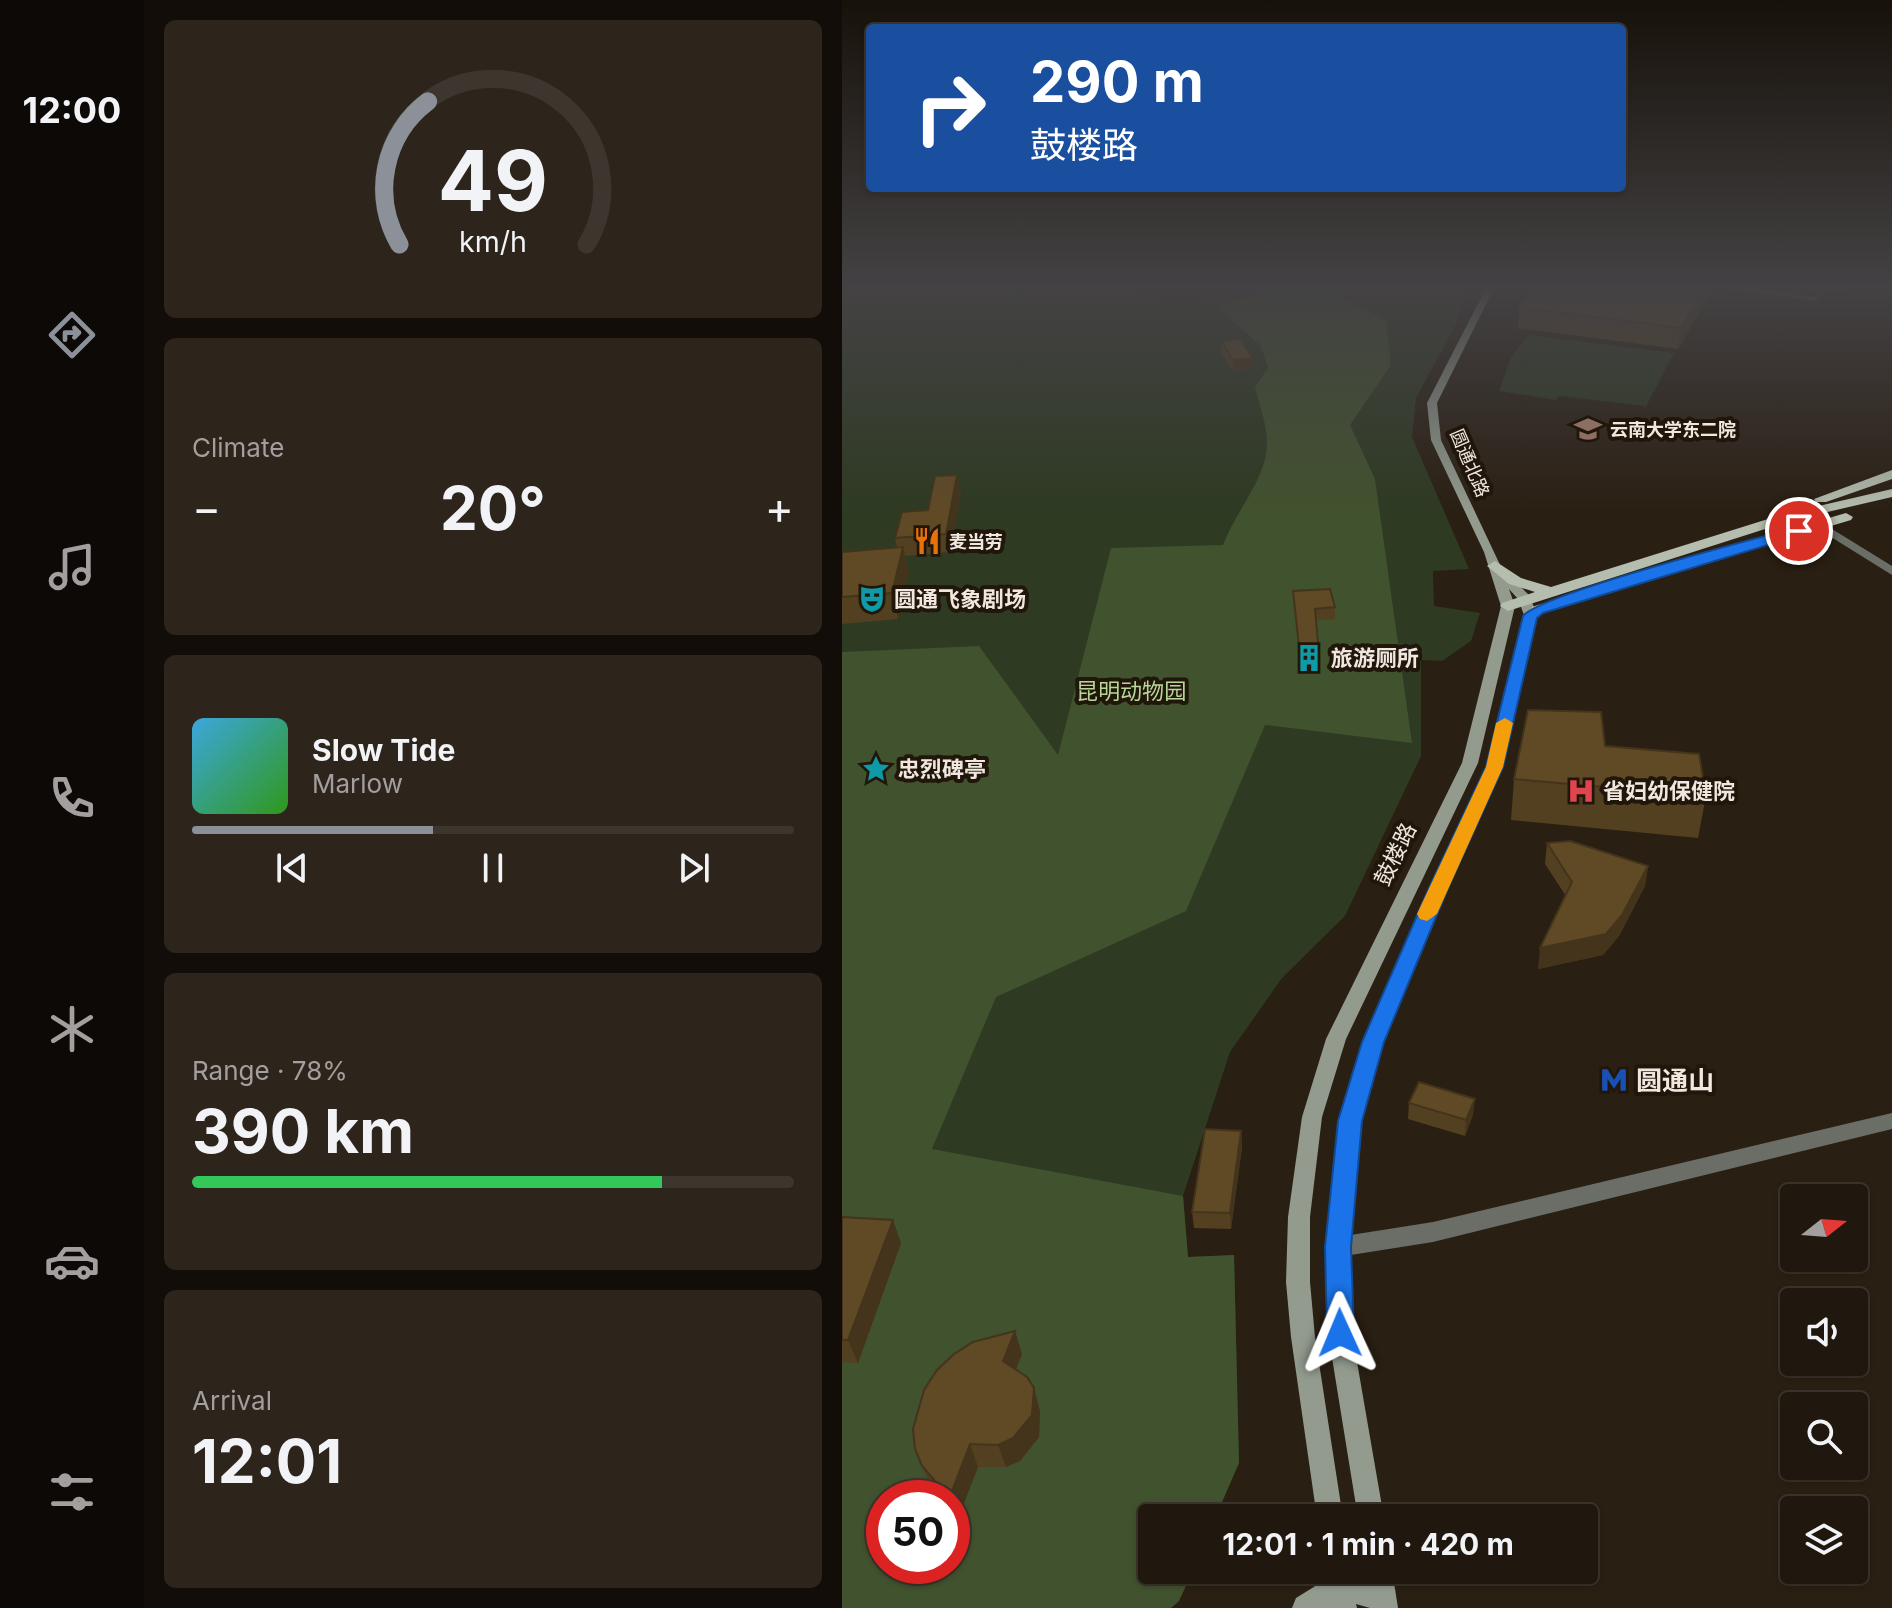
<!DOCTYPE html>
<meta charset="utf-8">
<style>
body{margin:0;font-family:Inter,"Noto Sans SC",sans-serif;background:#2d241c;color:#f1f3f6;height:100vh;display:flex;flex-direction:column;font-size:30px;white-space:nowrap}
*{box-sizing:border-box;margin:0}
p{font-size:26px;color:#a29f9e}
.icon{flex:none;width:44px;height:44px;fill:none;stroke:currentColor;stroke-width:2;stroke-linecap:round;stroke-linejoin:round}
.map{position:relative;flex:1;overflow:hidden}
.drawer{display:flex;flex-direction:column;gap:20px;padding:20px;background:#120d08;width:698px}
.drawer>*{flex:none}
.hud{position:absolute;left:24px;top:24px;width:760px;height:168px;border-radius:8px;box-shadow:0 2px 6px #0004,0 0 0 2px #3d362e;background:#1a4fa0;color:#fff;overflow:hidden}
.needle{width:52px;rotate:73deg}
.buttons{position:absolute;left:938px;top:1184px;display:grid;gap:16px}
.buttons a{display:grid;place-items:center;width:88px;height:88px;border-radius:8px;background:#20170e;box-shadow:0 2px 6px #0004,0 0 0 2px #3d362e;font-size:40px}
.speed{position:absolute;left:24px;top:1480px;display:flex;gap:16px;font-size:40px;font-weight:700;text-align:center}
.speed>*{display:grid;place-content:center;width:104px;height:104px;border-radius:50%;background:#20170e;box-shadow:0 2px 6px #0004,0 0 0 2px #3d362e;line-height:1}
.speed .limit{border:12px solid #d22;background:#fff;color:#111}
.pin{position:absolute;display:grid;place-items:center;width:68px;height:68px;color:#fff;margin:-34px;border:4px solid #fff;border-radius:50%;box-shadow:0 2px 8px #0007}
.me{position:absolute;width:88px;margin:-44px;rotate:359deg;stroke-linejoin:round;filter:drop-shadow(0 0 6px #0008)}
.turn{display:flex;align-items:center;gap:28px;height:168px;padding:0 32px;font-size:36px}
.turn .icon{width:104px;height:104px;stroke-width:2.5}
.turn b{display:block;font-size:56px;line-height:68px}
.big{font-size:60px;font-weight:700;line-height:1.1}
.drawer .widget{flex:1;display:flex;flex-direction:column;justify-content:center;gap:12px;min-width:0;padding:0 28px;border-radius:12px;background:#2d241c}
.drawer .dial{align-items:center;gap:0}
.dial svg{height:208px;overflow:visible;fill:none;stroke:#3d362e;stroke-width:7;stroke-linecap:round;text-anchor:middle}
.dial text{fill:#f1f3f6;stroke:none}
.song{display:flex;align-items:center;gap:24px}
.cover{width:96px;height:96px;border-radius:12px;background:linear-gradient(135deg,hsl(200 70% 55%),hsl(110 70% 35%))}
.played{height:8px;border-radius:4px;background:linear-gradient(90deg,#8c9099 40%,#3d362e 40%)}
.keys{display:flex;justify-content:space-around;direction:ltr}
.heat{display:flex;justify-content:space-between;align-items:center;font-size:44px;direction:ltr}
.charge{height:12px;border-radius:6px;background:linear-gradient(90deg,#34c759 78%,#3d362e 0)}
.trip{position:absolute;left:296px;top:1504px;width:460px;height:80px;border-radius:8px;background:#20170e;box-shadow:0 2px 6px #0004,0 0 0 2px #3d362e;font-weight:700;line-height:80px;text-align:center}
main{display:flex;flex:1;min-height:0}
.dock{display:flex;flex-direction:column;width:144px;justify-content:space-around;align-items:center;background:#0d0906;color:#a29f9e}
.dock .icon{width:56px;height:56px}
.dock .current{color:#8c9099}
.dock b{font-size:36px;color:#f1f3f6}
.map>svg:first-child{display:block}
.green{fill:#2e3a22;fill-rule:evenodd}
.forest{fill:#41522e;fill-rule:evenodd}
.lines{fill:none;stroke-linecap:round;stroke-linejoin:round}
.minor{fill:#6a6e67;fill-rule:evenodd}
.secondary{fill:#939b8f;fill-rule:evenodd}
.primary{fill:#b4bdae;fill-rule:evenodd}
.wall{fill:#534021}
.shaded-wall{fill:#43341b}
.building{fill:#604a26;stroke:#43341b;stroke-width:2}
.route{fill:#1a73e8;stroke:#114b97;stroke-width:2}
.slow{fill:#f59e0b}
.labels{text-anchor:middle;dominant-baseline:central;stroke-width:8;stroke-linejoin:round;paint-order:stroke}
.far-poi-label{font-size:18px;font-weight:bold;fill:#f0e8e0;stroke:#20160a;text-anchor:start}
.far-street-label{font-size:18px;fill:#f0e8e0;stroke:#20160a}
.poi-label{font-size:22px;font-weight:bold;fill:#f0e8e0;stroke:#20160a;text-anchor:start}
.park-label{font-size:22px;fill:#b7d698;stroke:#20160a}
.street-label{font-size:22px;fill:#f0e8e0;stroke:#20160a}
.near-poi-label{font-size:26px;font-weight:bold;fill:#f0e8e0;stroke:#20160a;text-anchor:start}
</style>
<main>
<nav class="dock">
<b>12:00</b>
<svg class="icon current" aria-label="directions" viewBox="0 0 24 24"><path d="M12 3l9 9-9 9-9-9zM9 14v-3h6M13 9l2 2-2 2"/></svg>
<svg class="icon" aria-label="music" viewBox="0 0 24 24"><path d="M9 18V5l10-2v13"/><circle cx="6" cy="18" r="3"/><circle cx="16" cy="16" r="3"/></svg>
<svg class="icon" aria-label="phone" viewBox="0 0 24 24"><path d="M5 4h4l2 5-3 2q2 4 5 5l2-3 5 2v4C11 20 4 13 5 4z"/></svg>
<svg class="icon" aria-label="climate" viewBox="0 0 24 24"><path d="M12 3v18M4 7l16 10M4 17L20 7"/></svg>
<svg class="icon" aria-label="car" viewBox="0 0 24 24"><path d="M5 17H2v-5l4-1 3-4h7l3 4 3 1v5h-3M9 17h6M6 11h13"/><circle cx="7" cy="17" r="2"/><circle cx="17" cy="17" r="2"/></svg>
<svg class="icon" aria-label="filters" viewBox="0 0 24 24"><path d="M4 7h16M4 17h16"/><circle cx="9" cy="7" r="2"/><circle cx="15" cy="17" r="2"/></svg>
</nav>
<section class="drawer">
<div class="widget dial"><svg viewBox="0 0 100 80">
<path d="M14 69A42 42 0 1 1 86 69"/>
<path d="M14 69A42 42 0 0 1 25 14" stroke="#8c9099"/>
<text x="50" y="56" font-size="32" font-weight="700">49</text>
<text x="50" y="72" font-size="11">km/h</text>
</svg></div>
<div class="widget"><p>Climate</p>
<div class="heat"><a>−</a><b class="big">20°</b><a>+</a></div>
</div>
<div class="widget">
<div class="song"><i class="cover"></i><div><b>Slow Tide</b><p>Marlow</p></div></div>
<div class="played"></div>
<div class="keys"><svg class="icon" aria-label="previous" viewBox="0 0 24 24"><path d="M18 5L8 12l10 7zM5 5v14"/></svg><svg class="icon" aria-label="pause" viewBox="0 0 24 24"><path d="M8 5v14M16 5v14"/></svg><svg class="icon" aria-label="next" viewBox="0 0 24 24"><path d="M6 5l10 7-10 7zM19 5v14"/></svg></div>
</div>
<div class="widget"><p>Range · 78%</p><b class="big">390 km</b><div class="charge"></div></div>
<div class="widget"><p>Arrival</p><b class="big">12:01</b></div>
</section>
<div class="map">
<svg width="1050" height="1608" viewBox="0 0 1050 1608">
<rect width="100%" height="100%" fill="#2a1f13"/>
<!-- green -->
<path class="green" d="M0 288H288L328 304 437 288H627L614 324 574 398 570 437 627 569 591 571 592 606 638 613 629 641 600 661 579 660V756L503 916 440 978 388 1052 341 1196 346 1257 392 1255 397 1463 373 1518H310V1570H351L337 1601 329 1608H0ZM42 1498H110V1566H42Z
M687 335 832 353 801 412 803 406 717 396 714 400 657 391 669 357Z"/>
<!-- forest -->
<path class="forest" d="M443 288H482L544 320 549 365 508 425 533 479 570 743 423 725 344 911 154 997 90 1149 341 1196 346 1257 392 1255 397 1463 373 1518H310V1570H351L337 1601 329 1608H0V652L137 646 216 755 269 548 381 545C393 512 426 477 425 442 425 425 417 404 413 387L426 368 419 346 374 306ZM42 1498H110V1566H42Z"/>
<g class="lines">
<!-- minor -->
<path class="minor" d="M884 288H908L978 298 974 301Z
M977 521 1050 566V575L973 527 971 525Z
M1050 1113V1129L591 1242 496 1257 488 1254 485 1247 488 1240 496 1237 591 1222Z"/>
<!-- secondary -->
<path class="secondary" d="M644 288H652L595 403 599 440 660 569 687 595 692 607H701L703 610 694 618 660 767 605 888 541 1042 518 1121 507 1247 510 1333 542 1518H516L486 1333 485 1247 498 1121 521 1042 587 888 644 767 682 615 676 599 667 589 673 606 636 763 504 1039 480 1117 468 1217V1282L473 1337 501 1518H475L449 1337 444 1282 446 1217 460 1117 484 1039 620 763 659 606 642 552 589 440 585 403Z
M481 1570H509L510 1575 523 1578 522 1570H550L556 1608H528L514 1604 515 1608H450L454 1598 483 1580Z"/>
<!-- primary -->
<path class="primary" d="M1050 470V479L984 502H974L972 499Z
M1050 489V497L951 520 666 611 658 606 660 603 693 592 667 584 645 566 653 561 679 578 709 587 942 514Z
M1004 513 1011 517 1009 520 810 579 804 581 796 576 798 573Z
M747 588 753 590V596L696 615 688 610 690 607Z"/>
</g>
<!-- wall -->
<path class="wall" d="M693 288H872L836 349 676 328 677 307Z
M963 288H1010L979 295Z
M379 341 411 369 391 371 379 352Z
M119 492 108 552 63 556 67 573 56 619 0 624V552L55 548 53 538 86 510Z
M451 591 493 607V619L474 620 477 666 458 667Z
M763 746 864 796 856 838 669 820 672 779Z
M705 843 806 866 803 886 777 936 761 955 696 969 724 896 703 864Z
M567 1103 631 1115 623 1136 566 1119Z
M399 1131 400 1147 389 1229 352 1228 350 1212Z
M0 1217 59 1243 16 1363 0 1362Z
M173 1331 180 1354 174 1370 198 1411 197 1437 178 1461 164 1467H136L118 1513 110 1508V1498H98L89 1488 73 1449Z"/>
<!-- shaded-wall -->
<path class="shaded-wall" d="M863 288H872L836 349 839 328Z
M980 288H1010L979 295Z
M411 358V369L391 371V360Z
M115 475 119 492 108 552 104 534Z
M61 547 67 573 56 619 50 593Z
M806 866 803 886 777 936 761 955 696 969 698 948Z
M633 1099 631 1115 623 1136 624 1120Z
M399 1131 400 1147 389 1229 388 1213Z
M51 1220 59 1243 16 1363 6 1340Z
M173 1331 180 1354 168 1384 161 1361Z
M192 1388 198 1411 197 1437 178 1461 164 1467 156 1445Z
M128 1444 136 1467 118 1513 110 1491Z"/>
<!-- building -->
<path class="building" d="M693 288H863L839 328 677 307Z
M398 339 411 358 391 360 379 341Z
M115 475 104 534 53 538 60 512 86 510 93 476Z
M61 547 50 593 0 597V552Z
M488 589 493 607 473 609 477 654 458 655 451 591Z
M686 710 759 712 763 746 857 754 864 796 672 779Z
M728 841 806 866 780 915 764 934 698 948 730 882 705 843Z
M577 1082 633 1099 624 1120 567 1103Z
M363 1129 399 1131 388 1213 350 1212Z
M0 1217 51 1220 6 1340H0Z
M173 1331 161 1361 185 1377 192 1388 190 1415 171 1438 156 1445 128 1444 110 1491 93 1481 80 1466 73 1449 71 1429 82 1390 95 1370 112 1354 131 1342Z"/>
<!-- sky -->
<linearGradient id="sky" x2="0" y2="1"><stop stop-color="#17110a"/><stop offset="0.56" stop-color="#444244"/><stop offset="1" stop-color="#444244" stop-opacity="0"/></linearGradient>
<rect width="1050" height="513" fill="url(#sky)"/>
<!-- route -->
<path class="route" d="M957 527 962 528V534L701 613 695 618 661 767 606 888 542 1042 520 1121 509 1247 512 1333 508 1342 498 1345 489 1342 485 1333 483 1247 496 1121 520 1042 587 888 644 767 681 616C699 594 915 538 957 527Z"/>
<!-- slow -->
<path class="slow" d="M663 718 671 723 661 767 595 914 585 921 578 919 575 914 644 767 654 723Z"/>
<!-- icons -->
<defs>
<g id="university-bare" transform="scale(2.16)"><path d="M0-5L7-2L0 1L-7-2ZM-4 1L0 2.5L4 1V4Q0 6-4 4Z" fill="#8d6e63" stroke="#20160a" stroke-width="2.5" paint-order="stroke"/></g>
<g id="restaurant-bare" transform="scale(2.16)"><path d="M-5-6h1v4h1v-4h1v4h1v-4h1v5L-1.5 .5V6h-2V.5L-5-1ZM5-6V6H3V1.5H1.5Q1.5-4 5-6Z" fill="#e8710a" stroke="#20160a" stroke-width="2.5" paint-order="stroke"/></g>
<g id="theatre-bare" transform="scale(2.16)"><path d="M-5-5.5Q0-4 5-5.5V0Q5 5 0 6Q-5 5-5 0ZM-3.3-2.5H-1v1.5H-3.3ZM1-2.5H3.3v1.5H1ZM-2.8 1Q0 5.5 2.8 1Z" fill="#0f9aa8" stroke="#20160a" stroke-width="2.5" paint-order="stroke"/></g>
<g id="building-bare" transform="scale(2.16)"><path d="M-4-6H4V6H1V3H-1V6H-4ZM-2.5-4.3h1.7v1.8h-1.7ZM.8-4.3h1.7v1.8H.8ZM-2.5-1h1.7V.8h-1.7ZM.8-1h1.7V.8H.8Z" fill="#0f9aa8" stroke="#20160a" stroke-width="2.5" paint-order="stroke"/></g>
<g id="sight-bare" transform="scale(2.16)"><path d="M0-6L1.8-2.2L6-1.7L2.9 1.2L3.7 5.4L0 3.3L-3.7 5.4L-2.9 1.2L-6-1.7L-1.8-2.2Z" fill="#0f9aa8" stroke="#20160a" stroke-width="2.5" paint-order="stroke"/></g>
<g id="hospital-bare" transform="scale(2.16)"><path d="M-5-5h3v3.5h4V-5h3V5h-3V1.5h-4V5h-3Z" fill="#e0444e" stroke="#20160a" stroke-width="2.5" paint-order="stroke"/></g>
<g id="metro-bare" transform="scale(2.16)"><path d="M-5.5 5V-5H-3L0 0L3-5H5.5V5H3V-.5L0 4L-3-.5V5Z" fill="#1a4fb4" stroke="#20160a" stroke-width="2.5" paint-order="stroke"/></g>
</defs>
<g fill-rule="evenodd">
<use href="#university-bare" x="746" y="429"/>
<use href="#restaurant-bare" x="85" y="541"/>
<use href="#theatre-bare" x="30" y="599"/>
<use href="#building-bare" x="467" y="658"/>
<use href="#sight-bare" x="34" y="769"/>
<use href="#hospital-bare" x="739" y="791"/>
<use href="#metro-bare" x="772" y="1080"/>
</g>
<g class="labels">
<!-- far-poi labels -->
<g class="far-poi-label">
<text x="768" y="429">云南大学东二院</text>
<text x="107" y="541">麦当劳</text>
</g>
<!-- far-street labels -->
<g class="far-street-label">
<text transform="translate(628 463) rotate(67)">圆通北路</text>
</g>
<!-- poi labels -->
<g class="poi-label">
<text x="52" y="599">圆通飞象剧场</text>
<text x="489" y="658">旅游厕所</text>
<text x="56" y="769">忠烈碑亭</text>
<text x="761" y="791">省妇幼保健院</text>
</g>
<!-- park labels -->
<g class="park-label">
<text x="289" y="691">昆明动物园</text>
</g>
<!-- street labels -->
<g class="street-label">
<text transform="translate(553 854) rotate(-64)">鼓楼路</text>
</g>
<!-- near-poi labels -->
<g class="near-poi-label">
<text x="794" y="1080">圆通山</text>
</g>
</g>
</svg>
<div class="buttons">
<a><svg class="needle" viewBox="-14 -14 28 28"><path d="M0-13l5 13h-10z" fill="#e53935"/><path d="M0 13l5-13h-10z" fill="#a29f9e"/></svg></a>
<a><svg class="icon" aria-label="sound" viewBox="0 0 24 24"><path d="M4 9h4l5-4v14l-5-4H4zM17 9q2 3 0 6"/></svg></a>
<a><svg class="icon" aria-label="search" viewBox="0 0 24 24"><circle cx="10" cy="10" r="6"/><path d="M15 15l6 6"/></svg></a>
<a><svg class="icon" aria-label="layers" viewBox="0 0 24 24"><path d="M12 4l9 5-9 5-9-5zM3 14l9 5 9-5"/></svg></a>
</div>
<div class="speed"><div class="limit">50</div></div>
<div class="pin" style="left:957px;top:531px;background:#d93025"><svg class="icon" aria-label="arrive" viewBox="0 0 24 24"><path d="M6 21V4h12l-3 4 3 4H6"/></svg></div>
<svg class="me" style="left:498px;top:1333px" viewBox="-20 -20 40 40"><path d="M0-17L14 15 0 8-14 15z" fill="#1a73e8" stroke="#fff" stroke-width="4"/></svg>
<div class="trip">12:01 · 1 min · 420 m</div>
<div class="hud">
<div class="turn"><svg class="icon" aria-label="right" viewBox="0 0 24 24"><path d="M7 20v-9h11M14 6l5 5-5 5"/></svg><div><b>290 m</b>鼓楼路</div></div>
</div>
</div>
</main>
